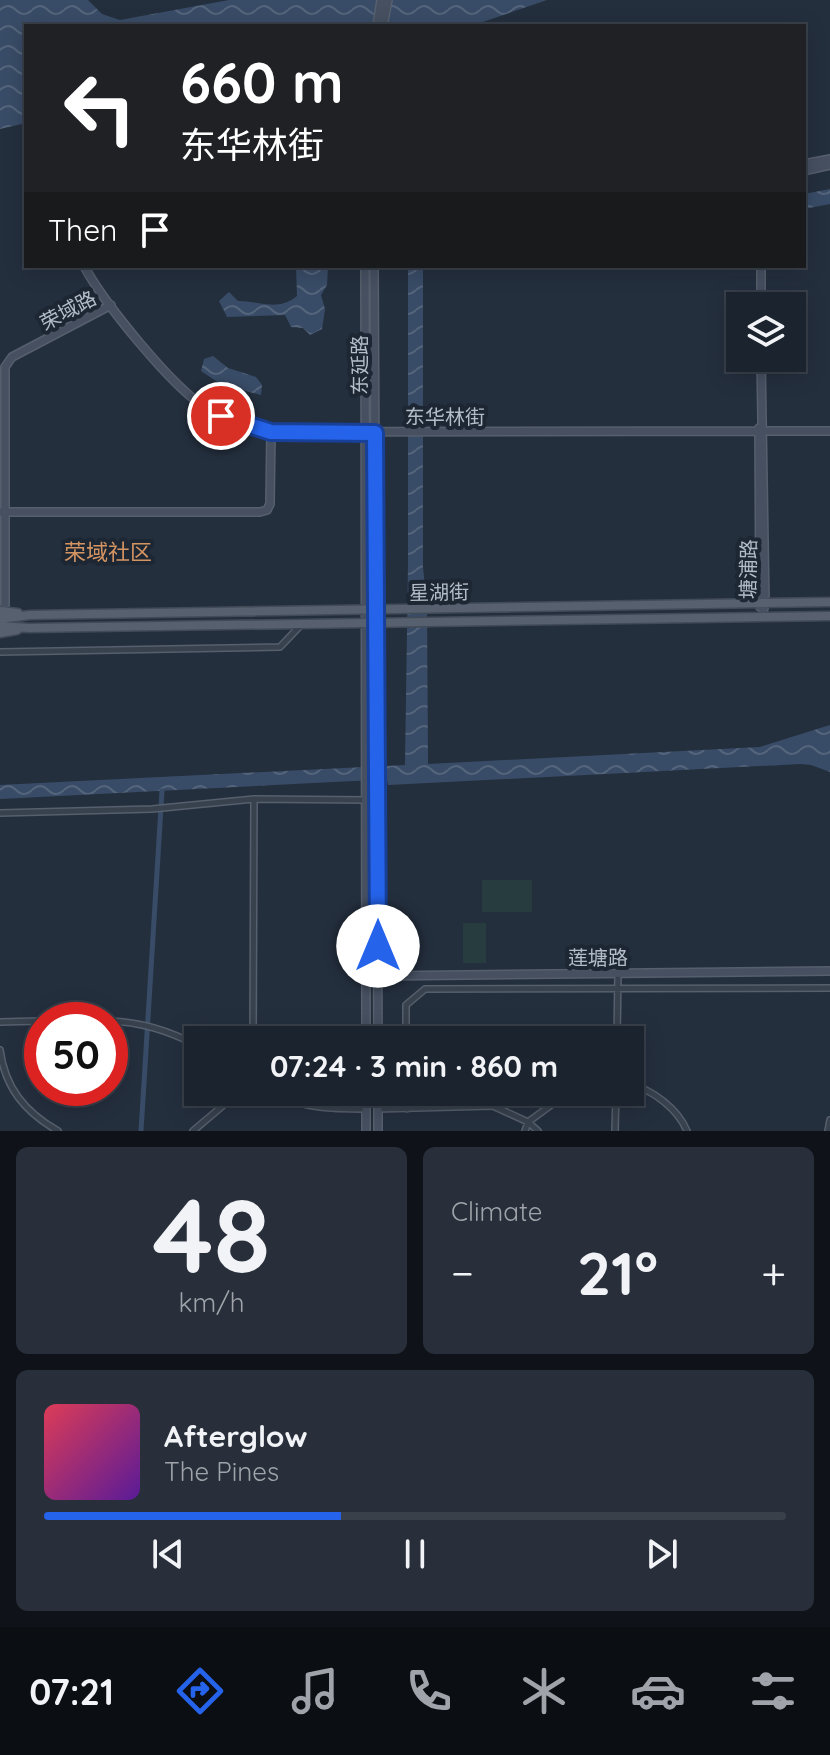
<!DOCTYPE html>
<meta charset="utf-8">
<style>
body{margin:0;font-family:Quicksand,"Noto Sans SC",sans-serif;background:#282f3a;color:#f1f3f6;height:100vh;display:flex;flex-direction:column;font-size:30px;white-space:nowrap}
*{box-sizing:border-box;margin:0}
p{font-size:26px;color:#a0a4aa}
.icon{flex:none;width:44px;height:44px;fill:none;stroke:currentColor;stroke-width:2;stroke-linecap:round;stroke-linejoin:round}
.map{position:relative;height:1131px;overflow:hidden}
.side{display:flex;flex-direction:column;gap:16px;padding:16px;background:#0f1319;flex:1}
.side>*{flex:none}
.banner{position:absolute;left:24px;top:24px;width:782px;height:244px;border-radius:0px;box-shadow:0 4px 20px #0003,0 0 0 2px #39404a;background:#202124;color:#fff;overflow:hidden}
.buttons{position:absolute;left:726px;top:292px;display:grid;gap:16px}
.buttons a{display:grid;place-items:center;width:80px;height:80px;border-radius:0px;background:#1b232e;box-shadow:0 4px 20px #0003,0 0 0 2px #39404a;font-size:40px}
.speed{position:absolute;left:24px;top:1002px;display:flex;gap:16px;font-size:40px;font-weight:700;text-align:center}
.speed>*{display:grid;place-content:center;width:104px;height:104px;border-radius:50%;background:#1b232e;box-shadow:0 4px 20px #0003,0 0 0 2px #39404a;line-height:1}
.speed .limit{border:12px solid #d22;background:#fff;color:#111}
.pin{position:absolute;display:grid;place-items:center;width:68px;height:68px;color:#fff;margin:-34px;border:4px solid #fff;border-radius:50%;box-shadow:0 2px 8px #0007}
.me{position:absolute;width:88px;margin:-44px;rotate:0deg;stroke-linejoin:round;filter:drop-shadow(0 0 6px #0008)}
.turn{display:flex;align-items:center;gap:28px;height:168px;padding:0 24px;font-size:36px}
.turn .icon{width:104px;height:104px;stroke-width:2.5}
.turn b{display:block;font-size:56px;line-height:68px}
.then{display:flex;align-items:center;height:76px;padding:0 24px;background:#0003;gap:16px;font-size:30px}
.big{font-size:60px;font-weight:700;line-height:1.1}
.side .tile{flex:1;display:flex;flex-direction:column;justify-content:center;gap:12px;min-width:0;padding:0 28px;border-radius:12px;background:#282f3a}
.side .dial{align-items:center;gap:0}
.dial b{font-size:104px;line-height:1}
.song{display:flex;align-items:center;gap:24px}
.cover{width:96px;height:96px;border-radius:12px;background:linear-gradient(135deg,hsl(350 70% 55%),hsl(270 70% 35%))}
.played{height:8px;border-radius:4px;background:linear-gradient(90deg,#2563eb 40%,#39404a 40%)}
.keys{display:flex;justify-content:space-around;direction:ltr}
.heat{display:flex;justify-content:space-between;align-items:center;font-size:44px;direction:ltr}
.side .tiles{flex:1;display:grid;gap:16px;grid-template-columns:1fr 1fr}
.tile:last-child{grid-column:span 2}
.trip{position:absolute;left:184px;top:1026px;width:460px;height:80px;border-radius:0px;background:#1b232e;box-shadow:0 4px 20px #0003,0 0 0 2px #39404a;font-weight:700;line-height:80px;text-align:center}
.tab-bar{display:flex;height:128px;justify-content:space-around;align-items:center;background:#0b0e12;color:#a0a4aa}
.tab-bar .icon{width:56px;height:56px}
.tab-bar .active{color:#2563eb}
.tab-bar b{font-size:36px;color:#f1f3f6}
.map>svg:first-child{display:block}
.garden{fill:#263c3f}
.water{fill:url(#water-waves)}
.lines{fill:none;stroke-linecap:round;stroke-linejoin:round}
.canal{stroke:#394c67;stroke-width:5}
.street-casing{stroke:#565f6c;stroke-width:8}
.secondary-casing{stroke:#565f6c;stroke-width:10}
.primary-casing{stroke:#414a57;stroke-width:11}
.street{stroke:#38414e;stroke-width:5}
.secondary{stroke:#465061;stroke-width:7}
.primary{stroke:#56606e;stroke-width:8}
.route-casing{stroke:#184099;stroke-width:20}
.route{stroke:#2563eb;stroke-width:14}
.labels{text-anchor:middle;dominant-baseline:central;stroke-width:8;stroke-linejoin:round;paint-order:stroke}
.street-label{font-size:20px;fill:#b4bcc9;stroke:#1d2633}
.neighbourhood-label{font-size:22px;fill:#d59563;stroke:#1d2633}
</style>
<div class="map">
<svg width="830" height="1131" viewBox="0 0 830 1131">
<defs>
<pattern id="water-waves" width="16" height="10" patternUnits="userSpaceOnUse" patternTransform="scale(2)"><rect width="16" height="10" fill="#394c67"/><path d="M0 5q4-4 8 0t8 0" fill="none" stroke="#53647b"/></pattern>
</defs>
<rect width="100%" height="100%" fill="#242f3e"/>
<!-- garden -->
<path class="garden" d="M482 880H532V912H482Z
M463 923H486V963H463Z"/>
<!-- water -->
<path class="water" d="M0 0H88L102 14 120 20 229 0H547L471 26H26V123L0 129Z
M830 189V204L804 209V194Z
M296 266H328L327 285 321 295 325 309 322 329 310 335 303 328 291 327 285 315 227 317 219 301 229 292 238 301C260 301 278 312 297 296Z
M408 266H423V567L427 608 428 764 760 747 830 725V772L811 765 800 764 388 785 387 780 353 781 0 799V785L405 765 408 566Z
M213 356 228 368 256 377 262 385 261 395 222 385 201 371 204 359Z"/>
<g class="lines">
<!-- canal -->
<path class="canal" d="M141 1131 162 791"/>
<!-- street casing -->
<g class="street-casing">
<path id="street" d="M0 652 280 647 301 625
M0 813 152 809 254 799 366 800
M110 1021C140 1022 172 1032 198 1046
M0 1022 80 1020
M253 1040 254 799
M406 1040V1005L425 989 830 988
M617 1040 618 973
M0 1050C5 1088 25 1112 58 1131
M630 1084C653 1090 678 1109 687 1131
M273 1092C304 1109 331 1109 366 1109
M407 1092V1109
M378 1109 493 1106 528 1122 569 1092
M193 1131 226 1103 233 1092
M525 1131 528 1122 538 1131
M615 1131 616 1092
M828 1131 830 1120"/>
</g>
<!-- secondary casing -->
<g class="secondary-casing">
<path id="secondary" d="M377 26 381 0
M383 26 388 0
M804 164 830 159
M804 171 830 165
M84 266C104 303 171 386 206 408 226 420 249 427 271 432L830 431
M365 266 366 1040
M374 266 378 1040
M761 266V306
M761 358 765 603 762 617
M759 428 760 607
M0 512H260L267 510 270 504 271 432
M5 611V367L12 357 111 305
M377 976 830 971
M378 1092V1131
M366 1131V1092"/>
</g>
<!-- primary casing -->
<g class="primary-casing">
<path id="primary" d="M0 611 18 613
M0 619 30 615 830 602
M0 626 29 628 830 616
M0 633 17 630"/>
</g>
<!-- street -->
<use href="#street" class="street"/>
<!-- secondary -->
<use href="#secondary" class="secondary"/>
<!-- primary -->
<use href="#primary" class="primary"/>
</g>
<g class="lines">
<!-- route casing -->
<g class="route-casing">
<path id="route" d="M221 416 271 432 375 433 378 946"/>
</g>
<!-- route -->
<use href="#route" class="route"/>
</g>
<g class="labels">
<!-- street labels -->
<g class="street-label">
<text transform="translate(68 310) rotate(-28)">荣域路</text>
<text transform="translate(359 365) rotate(-90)">东延路</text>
<text x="445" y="416">东华林街</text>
<text transform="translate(748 569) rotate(-89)">塘浦路</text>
<text transform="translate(439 592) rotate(-1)">星湖街</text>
<text x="598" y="957">莲塘路</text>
</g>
<!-- neighbourhood labels -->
<g class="neighbourhood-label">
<text x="108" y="552">荣域社区</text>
</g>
</g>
</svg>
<div class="buttons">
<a><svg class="icon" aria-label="layers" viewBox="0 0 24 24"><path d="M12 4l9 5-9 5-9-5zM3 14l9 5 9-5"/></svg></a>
</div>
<div class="speed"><div class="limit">50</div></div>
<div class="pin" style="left:221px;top:416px;background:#d93025"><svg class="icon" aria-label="arrive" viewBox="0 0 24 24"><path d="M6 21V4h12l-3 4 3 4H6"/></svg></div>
<svg class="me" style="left:378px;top:946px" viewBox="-20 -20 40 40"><circle r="19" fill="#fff"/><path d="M0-13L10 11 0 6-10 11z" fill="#2563eb"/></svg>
<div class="trip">07:24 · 3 min · 860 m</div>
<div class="banner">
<div class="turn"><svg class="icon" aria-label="left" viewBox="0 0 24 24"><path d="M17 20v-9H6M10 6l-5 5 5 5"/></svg><div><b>660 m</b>东华林街</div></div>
<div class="then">Then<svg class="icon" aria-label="arrive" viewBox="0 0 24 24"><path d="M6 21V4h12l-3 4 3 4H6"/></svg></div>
</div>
</div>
<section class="side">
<div class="tiles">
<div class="tile dial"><b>48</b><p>km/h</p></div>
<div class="tile"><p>Climate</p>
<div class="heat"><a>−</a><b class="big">21°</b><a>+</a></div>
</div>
<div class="tile">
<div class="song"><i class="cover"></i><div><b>Afterglow</b><p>The Pines</p></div></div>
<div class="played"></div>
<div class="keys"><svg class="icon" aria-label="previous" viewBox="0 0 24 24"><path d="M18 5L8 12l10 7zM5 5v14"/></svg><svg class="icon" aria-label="pause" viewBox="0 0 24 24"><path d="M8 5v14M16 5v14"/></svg><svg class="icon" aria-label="next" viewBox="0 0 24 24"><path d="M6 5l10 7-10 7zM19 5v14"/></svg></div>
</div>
</div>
</section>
<nav class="tab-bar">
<b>07:21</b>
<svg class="icon active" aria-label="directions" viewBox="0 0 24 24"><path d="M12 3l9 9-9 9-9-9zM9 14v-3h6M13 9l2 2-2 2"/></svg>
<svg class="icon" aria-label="music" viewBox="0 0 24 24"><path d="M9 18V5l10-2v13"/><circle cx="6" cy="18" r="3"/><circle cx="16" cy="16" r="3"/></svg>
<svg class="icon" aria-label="phone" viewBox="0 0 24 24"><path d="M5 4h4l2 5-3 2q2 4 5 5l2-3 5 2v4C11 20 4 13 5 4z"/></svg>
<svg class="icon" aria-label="climate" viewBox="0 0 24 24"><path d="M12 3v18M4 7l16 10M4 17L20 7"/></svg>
<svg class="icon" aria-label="car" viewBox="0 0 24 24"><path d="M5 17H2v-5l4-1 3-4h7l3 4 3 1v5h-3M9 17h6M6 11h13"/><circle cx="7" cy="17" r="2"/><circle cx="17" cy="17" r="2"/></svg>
<svg class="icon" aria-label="filters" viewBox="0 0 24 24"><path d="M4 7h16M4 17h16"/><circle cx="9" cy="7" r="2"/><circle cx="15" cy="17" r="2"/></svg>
</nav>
